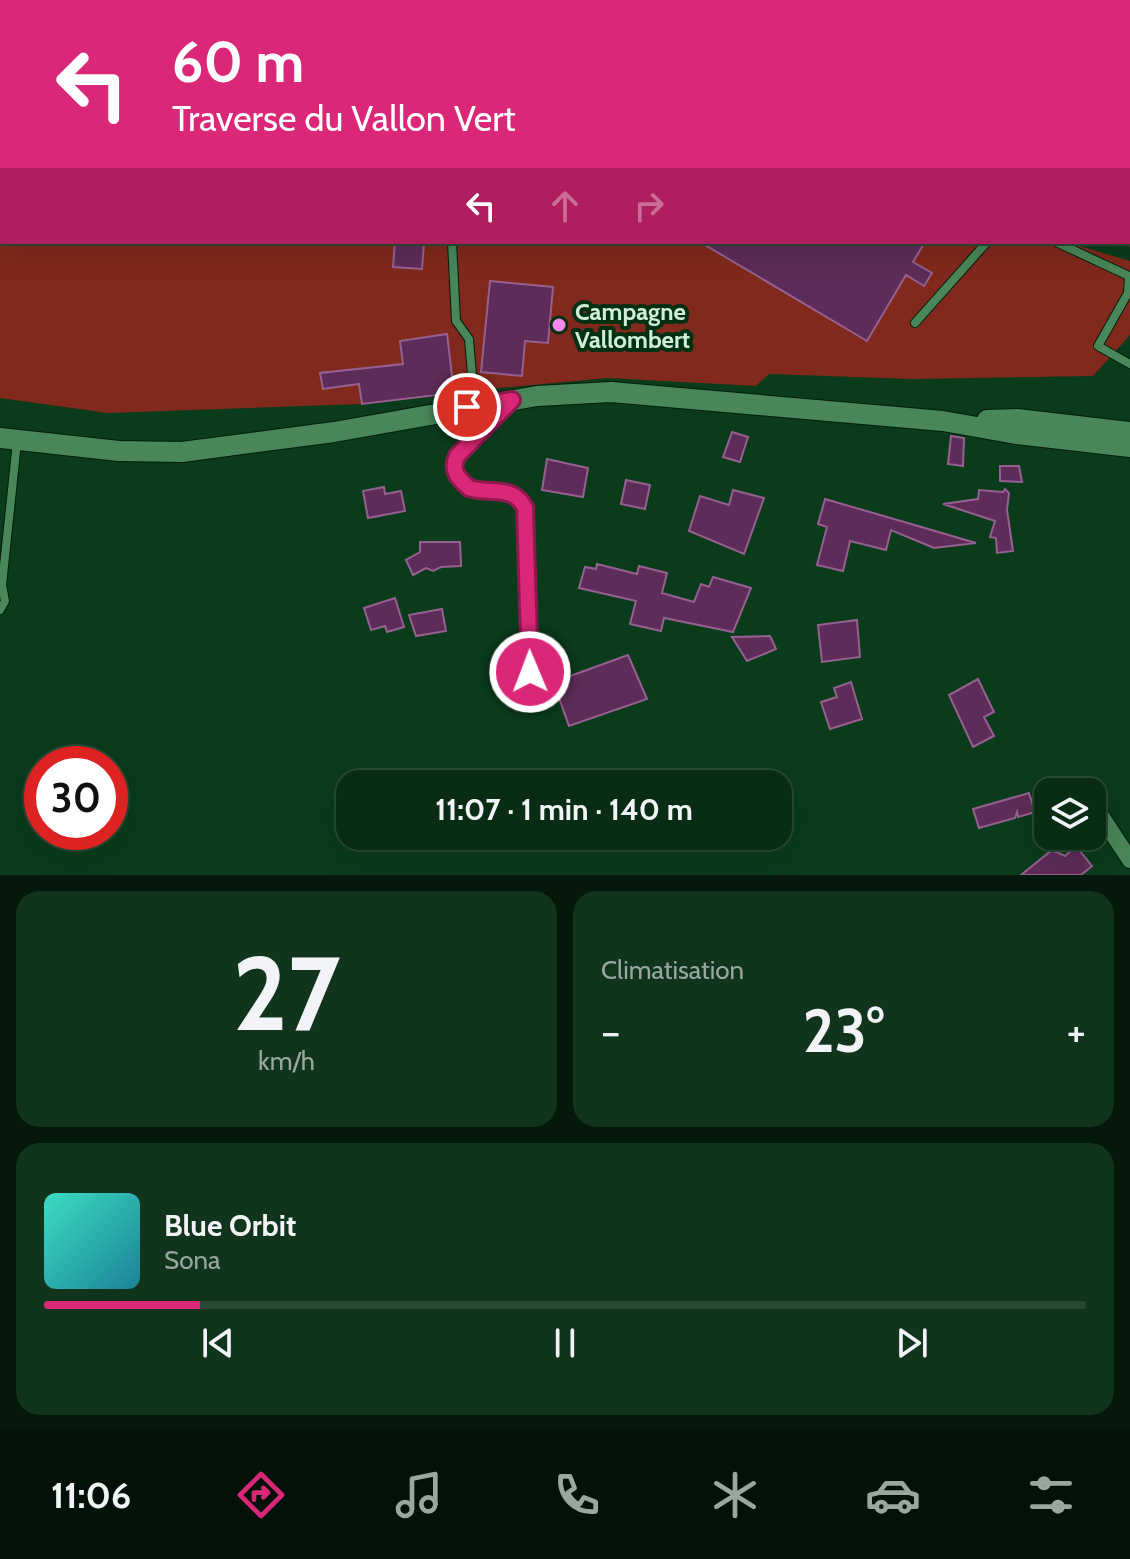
<!DOCTYPE html>
<html lang="fr">
<meta charset="utf-8">
<style>
body{margin:0;font-family:Cabin,sans-serif;background:#11341d;color:#f1f3f6;height:100vh;display:flex;flex-direction:column;font-size:30px;white-space:nowrap}
*{box-sizing:border-box;margin:0}
p{font-size:26px;color:#98a7a0}
.icon{flex:none;width:44px;height:44px;fill:none;stroke:currentColor;stroke-width:2;stroke-linecap:round;stroke-linejoin:round}
.map{position:relative;height:875px;overflow:hidden}
.sheet{display:flex;flex-direction:column;gap:16px;padding:16px;background:#04180b;flex:1}
.sheet>*{flex:none}
.guide{position:absolute;left:0px;top:0px;width:1130px;height:244px;box-shadow:0 8px 32px #0002,0 0 0 2px #294834;background:#db2777;color:#fff;overflow:hidden}
.buttons{position:absolute;left:1034px;top:778px;display:grid;gap:16px}
.buttons a{display:grid;place-items:center;width:72px;height:72px;border-radius:16px;background:#082c14;box-shadow:0 8px 32px #0002,0 0 0 2px #294834;font-size:40px}
.speed{position:absolute;left:24px;top:746px;display:flex;gap:16px;font-size:40px;font-weight:700;text-align:center}
.speed>*{display:grid;place-content:center;width:104px;height:104px;border-radius:50%;background:#082c14;box-shadow:0 8px 32px #0002,0 0 0 2px #294834;line-height:1}
.speed .limit{border:12px solid #d22;background:#fff;color:#111}
.pin{position:absolute;display:grid;place-items:center;width:68px;height:68px;color:#fff;margin:-34px;border:4px solid #fff;border-radius:50%;box-shadow:0 2px 8px #0007}
.me{position:absolute;width:88px;margin:-44px;rotate:359deg;stroke-linejoin:round;filter:drop-shadow(0 0 6px #0008)}
.turn{display:flex;align-items:center;gap:28px;height:168px;padding:0 40px;font-size:36px}
.turn .icon{width:104px;height:104px;stroke-width:2.5}
.turn b{display:block;font-size:56px;line-height:68px}
.lanes{display:flex;align-items:center;height:76px;padding:0 40px;background:#0003;justify-content:center;gap:40px;direction:ltr}
.lanes .off{opacity:.35}
.big{font-size:60px;font-weight:800;line-height:1.1}
.sheet .widget{flex:1;display:flex;flex-direction:column;justify-content:center;gap:12px;min-width:0;padding:0 28px;border-radius:24px;background:#11341d}
.sheet .dial{align-items:center;gap:0}
.dial b{font-size:104px;line-height:1}
.song{display:flex;align-items:center;gap:24px}
.cover{width:96px;height:96px;border-radius:12px;background:linear-gradient(135deg,hsl(170 70% 55%),hsl(190 70% 35%))}
.played{height:8px;border-radius:4px;background:linear-gradient(90deg,#db2777 15%,#294834 15%)}
.keys{display:flex;justify-content:space-around;direction:ltr}
.heat{display:flex;justify-content:space-between;align-items:center;font-size:44px;direction:ltr}
.sheet .tiles{flex:1;display:grid;gap:16px;grid-template-columns:1fr 1fr}
.widget:last-child{grid-column:span 2}
.trip{position:absolute;left:336px;top:770px;width:456px;height:80px;border-radius:24px;background:#082c14;box-shadow:0 8px 32px #0002,0 0 0 2px #294834;font-weight:800;line-height:80px;text-align:center}
.tab-bar{display:flex;height:128px;justify-content:space-around;align-items:center;background:#031208;color:#98a7a0}
.tab-bar .icon{width:56px;height:56px}
.tab-bar .current{color:#db2777}
.tab-bar b{font-size:36px;color:#f1f3f6}
.map>svg:first-child{display:block}
.green{fill:#80291c}
.building{fill:#5d2c58;stroke:#966190;stroke-width:2}
.lines{fill:none;stroke-linecap:round;stroke-linejoin:round}
.lane-casing{stroke:#001f0a;stroke-width:10}
.street-casing{stroke:#001f0a;stroke-width:18}
.secondary-casing{stroke:#001f0a;stroke-width:22}
.lane{stroke:#498659;stroke-width:8}
.street{stroke:#498659;stroke-width:16}
.secondary{stroke:#498659;stroke-width:20}
.route-casing{stroke:#8e194d;stroke-width:20}
.route{stroke:#db2777;stroke-width:14}
.poi-dot{fill:#f788ec;stroke:#003012;stroke-width:3}
.labels{text-anchor:middle;dominant-baseline:central;stroke-width:8;stroke-linejoin:round;paint-order:stroke}
.poi-label{font-size:24px;font-weight:bold;fill:#cfeed5;stroke:#003012;text-anchor:start}
</style>
<div class="map">
<svg width="1130" height="875" viewBox="0 0 1130 875">
<rect width="100%" height="100%" fill="#0a3b1b"/>
<!-- green -->
<path class="green" d="M0 0 137 2H2V242H1066L1130 261V335L1093 376 912 379 769 374 756 386 608 378 489 389 479 374 468 375 464 392 362 404 108 413 0 398Z
M223 0H915V2H227Z
M997 0H1130V247L1120 242H1128V2Z"/>
<!-- building -->
<path class="building" d="M395 242H424L422 269 393 267Z
M700 242H925L913 262 932 273 924 286 906 275 867 341Z
M490 281 553 287 548 343 525 341 522 376 481 372Z
M447 334 454 393 362 404 359 384 323 389 320 373 403 364 400 341Z
M732 432 748 437 740 462 723 457Z
M951 436 964 438 963 466 948 464Z
M547 459 588 468 583 497 542 490Z
M1000 466H1019L1022 482 1000 481Z
M626 480 650 485 645 509 621 504Z
M384 487 385 494 401 491 405 511 368 518 363 491Z
M1005 489 1009 493 1007 510 1013 551 997 553 996 538 990 537 995 521 943 504 978 499 979 490 1003 492Z
M733 490 764 498 744 554 689 531 700 496 729 505Z
M825 499 894 519 976 543 934 548 891 530 886 550 850 541 843 571 817 565 827 527 818 524Z
M420 542H460L461 566 441 567 433 571 426 568 413 575 406 560 420 552Z
M597 564 637 574 639 566 667 573 662 593 694 602 701 584 709 587 713 577 751 588 733 632 664 618 661 631 630 624 636 601 579 588 585 567 596 569Z
M395 598 404 627 387 632 385 626 371 630 364 608Z
M442 609 446 631 416 636 409 615Z
M857 620 860 657 822 662 818 625Z
M770 636 776 649 747 661 732 637Z
M628 655 647 699 569 726 558 695 565 692 562 679Z
M978 679 994 712 984 717 994 736 973 747 949 695Z
M851 682 862 719 830 729 821 702 837 697 834 688Z
M1029 793 1035 812 1018 817 1017 812 1015 818 979 828 973 809Z
M1076 846 1092 866 1081 875H1021L1052 850 1065 856Z"/>
<g class="lines">
<!-- lane casing -->
<g class="lane-casing">
<path id="lane" d="M698 0 704 2
M470 2H578
M629 2 633 0
M452 242 456 321 469 339 472 375 479 404
M1056 242 1129 276 1128 293 1098 346 1130 364
M915 323 987 242
M0 610 5 601 2 585 17 442"/>
</g>
<!-- street casing -->
<g class="street-casing">
<path id="street" d="M512 400 457 456C451 471 458 479 469 488 490 495 513 484 525 508L530 672
M1092 802 1130 860"/>
</g>
<!-- secondary casing -->
<g class="secondary-casing">
<path id="secondary" d="M987 420 1017 419 1130 432
M0 438 119 451 182 452 334 432 537 396 611 392 943 421 1016 434 1130 447"/>
</g>
<!-- lane -->
<use href="#lane" class="lane"/>
<!-- street -->
<use href="#street" class="street"/>
<!-- secondary -->
<use href="#secondary" class="secondary"/>
</g>
<g class="lines">
<!-- route casing -->
<g class="route-casing">
<path id="route" d="M467 407 512 400 457 456C450 471 459 479 469 488 490 495 513 484 525 508L530 672"/>
</g>
<!-- route -->
<use href="#route" class="route"/>
</g>
<!-- markers -->
<circle class="poi-dot" cx="559" cy="325" r="8"/>
<g class="labels">
<!-- poi labels -->
<g class="poi-label">
<text x="575" y="311">Campagne<tspan x="575" dy="28">Vallombert</tspan></text>
</g>
</g>
</svg>
<div class="buttons">
<a><svg class="icon" aria-label="layers" viewBox="0 0 24 24"><path d="M12 4l9 5-9 5-9-5zM3 14l9 5 9-5"/></svg></a>
</div>
<div class="speed"><div class="limit">30</div></div>
<div class="pin" style="left:467px;top:407px;background:#d93025"><svg class="icon" aria-label="arrive" viewBox="0 0 24 24"><path d="M6 21V4h12l-3 4 3 4H6"/></svg></div>
<svg class="me" style="left:530px;top:672px" viewBox="-20 -20 40 40"><circle r="17" fill="#db2777" stroke="#fff" stroke-width="3"/><path d="M0-11L8 9 0 5-8 9z" fill="#fff"/></svg>
<div class="trip">11:07 · 1 min · 140 m</div>
<div class="guide">
<div class="turn"><svg class="icon" aria-label="left" viewBox="0 0 24 24"><path d="M17 20v-9H6M10 6l-5 5 5 5"/></svg><div><b>60 m</b>Traverse du Vallon Vert</div></div>
<div class="lanes"><svg class="icon" aria-label="left" viewBox="0 0 24 24"><path d="M17 20v-9H6M10 6l-5 5 5 5"/></svg><svg class="icon off" aria-label="ahead" viewBox="0 0 24 24"><path d="M12 20V5M6 11l6-6 6 6"/></svg><svg class="icon off" aria-label="right" viewBox="0 0 24 24"><path d="M7 20v-9h11M14 6l5 5-5 5"/></svg></div>
</div>
</div>
<section class="sheet">
<div class="tiles">
<div class="widget dial"><b>27</b><p>km/h</p></div>
<div class="widget"><p>Climatisation</p>
<div class="heat"><a>−</a><b class="big">23°</b><a>+</a></div>
</div>
<div class="widget">
<div class="song"><i class="cover"></i><div><b>Blue Orbit</b><p>Sona</p></div></div>
<div class="played"></div>
<div class="keys"><svg class="icon" aria-label="previous" viewBox="0 0 24 24"><path d="M18 5L8 12l10 7zM5 5v14"/></svg><svg class="icon" aria-label="pause" viewBox="0 0 24 24"><path d="M8 5v14M16 5v14"/></svg><svg class="icon" aria-label="next" viewBox="0 0 24 24"><path d="M6 5l10 7-10 7zM19 5v14"/></svg></div>
</div>
</div>
</section>
<nav class="tab-bar">
<b>11:06</b>
<svg class="icon current" aria-label="directions" viewBox="0 0 24 24"><path d="M12 3l9 9-9 9-9-9zM9 14v-3h6M13 9l2 2-2 2"/></svg>
<svg class="icon" aria-label="music" viewBox="0 0 24 24"><path d="M9 18V5l10-2v13"/><circle cx="6" cy="18" r="3"/><circle cx="16" cy="16" r="3"/></svg>
<svg class="icon" aria-label="phone" viewBox="0 0 24 24"><path d="M5 4h4l2 5-3 2q2 4 5 5l2-3 5 2v4C11 20 4 13 5 4z"/></svg>
<svg class="icon" aria-label="climate" viewBox="0 0 24 24"><path d="M12 3v18M4 7l16 10M4 17L20 7"/></svg>
<svg class="icon" aria-label="car" viewBox="0 0 24 24"><path d="M5 17H2v-5l4-1 3-4h7l3 4 3 1v5h-3M9 17h6M6 11h13"/><circle cx="7" cy="17" r="2"/><circle cx="17" cy="17" r="2"/></svg>
<svg class="icon" aria-label="filters" viewBox="0 0 24 24"><path d="M4 7h16M4 17h16"/><circle cx="9" cy="7" r="2"/><circle cx="15" cy="17" r="2"/></svg>
</nav>
